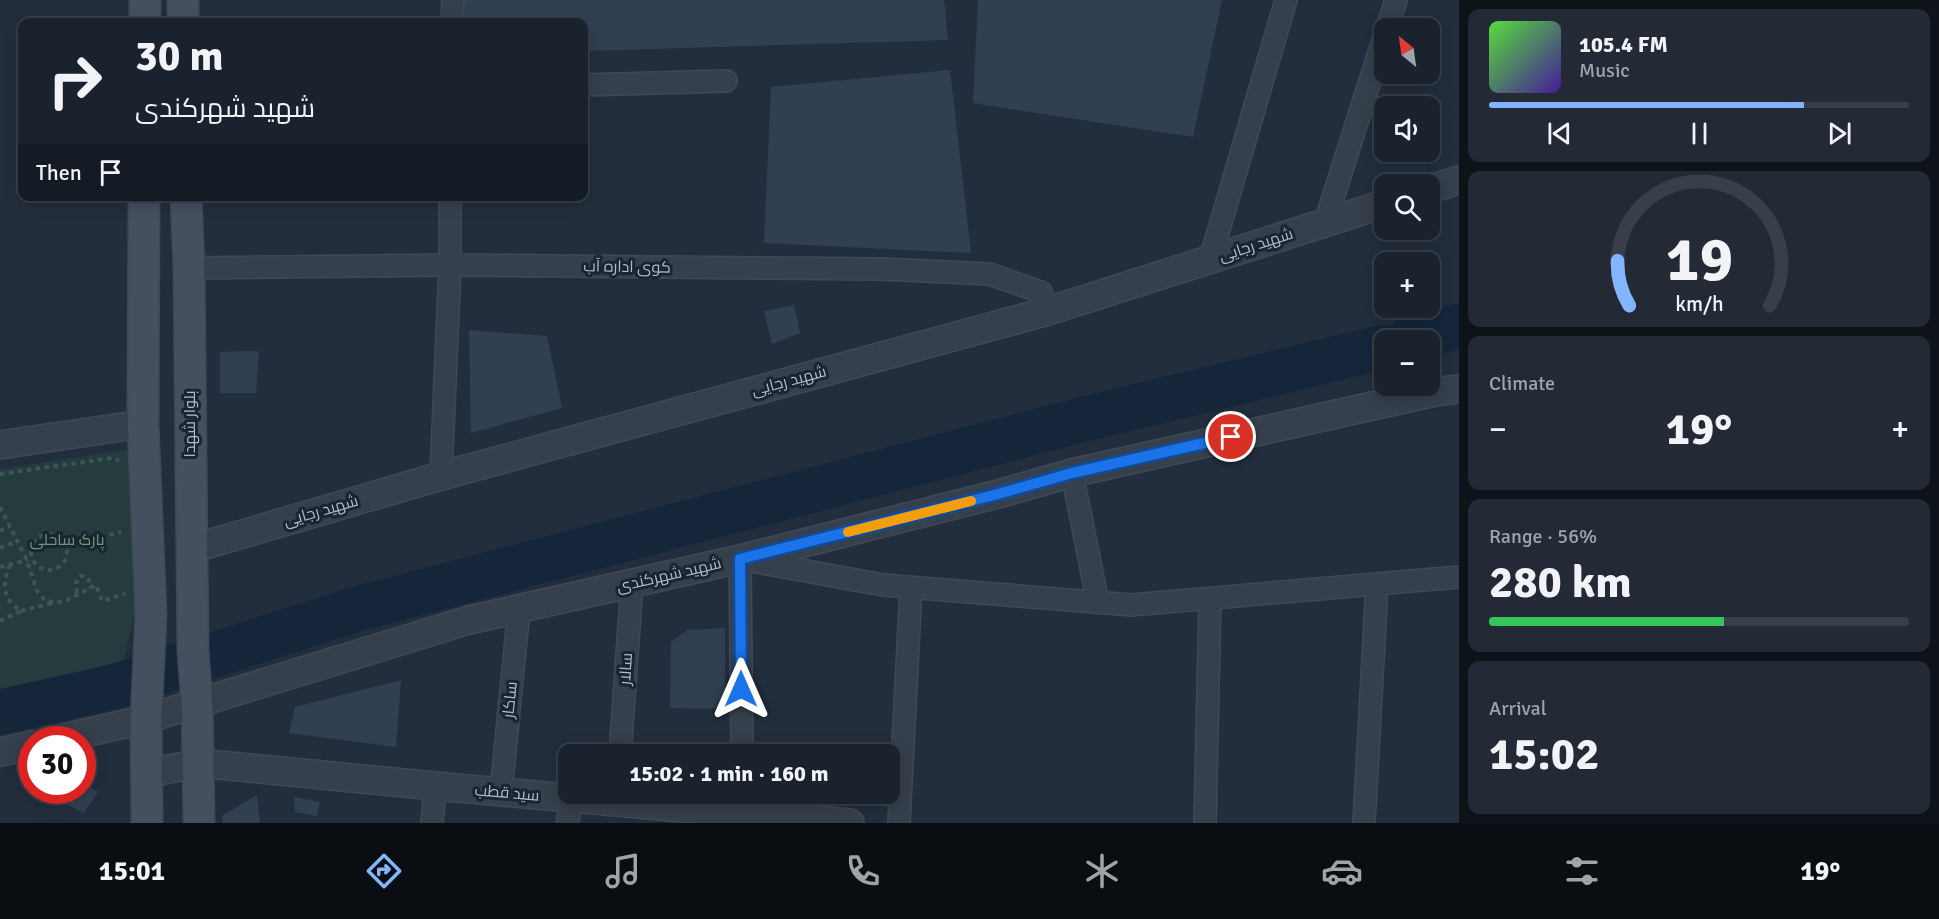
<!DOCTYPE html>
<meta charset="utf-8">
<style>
body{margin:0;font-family:Signika,Cairo,sans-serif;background:#232a36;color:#f1f3f6;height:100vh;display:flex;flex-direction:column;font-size:22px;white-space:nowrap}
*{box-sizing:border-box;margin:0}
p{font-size:20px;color:#9fa4aa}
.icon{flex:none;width:33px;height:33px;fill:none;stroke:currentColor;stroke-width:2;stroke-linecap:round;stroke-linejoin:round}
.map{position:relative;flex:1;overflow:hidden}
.sheet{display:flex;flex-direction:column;gap:9px;padding:9px;background:#0e1319;width:480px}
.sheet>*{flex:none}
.hud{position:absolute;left:18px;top:18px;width:570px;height:183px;border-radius:12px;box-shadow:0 3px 15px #0003,0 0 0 2px #383f4a;background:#1a222e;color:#f1f3f6;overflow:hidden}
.needle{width:39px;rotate:331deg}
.controls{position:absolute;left:1374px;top:18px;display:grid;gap:12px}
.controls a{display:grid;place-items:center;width:66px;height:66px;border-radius:12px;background:#1a222e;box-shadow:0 3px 15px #0003,0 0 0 2px #383f4a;font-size:30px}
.speed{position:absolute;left:18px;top:726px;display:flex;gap:12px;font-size:30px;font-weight:700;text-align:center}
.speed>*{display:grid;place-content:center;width:78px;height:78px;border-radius:50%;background:#1a222e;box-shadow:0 3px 15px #0003,0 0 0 2px #383f4a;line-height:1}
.speed .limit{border:9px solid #d22;background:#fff;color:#111}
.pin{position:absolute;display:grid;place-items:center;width:51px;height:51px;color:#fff;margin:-26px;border:3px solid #fff;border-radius:50%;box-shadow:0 2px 6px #0007}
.me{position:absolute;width:66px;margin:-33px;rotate:0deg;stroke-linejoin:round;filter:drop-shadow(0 0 4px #0008)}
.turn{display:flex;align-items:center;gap:21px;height:126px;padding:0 18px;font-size:27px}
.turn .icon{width:78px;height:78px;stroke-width:2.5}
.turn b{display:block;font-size:42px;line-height:51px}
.then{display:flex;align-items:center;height:57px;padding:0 18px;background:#0003;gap:12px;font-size:22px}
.big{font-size:45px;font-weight:700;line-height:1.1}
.sheet .widget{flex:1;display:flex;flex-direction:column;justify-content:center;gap:9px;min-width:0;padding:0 21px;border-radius:12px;background:#232a36}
.sheet .dial{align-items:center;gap:0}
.dial svg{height:156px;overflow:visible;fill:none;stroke:#383f4a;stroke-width:7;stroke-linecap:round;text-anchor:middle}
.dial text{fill:#f1f3f6;stroke:none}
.song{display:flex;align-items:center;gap:18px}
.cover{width:72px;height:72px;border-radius:9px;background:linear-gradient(135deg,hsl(110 70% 55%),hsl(260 70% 35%))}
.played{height:6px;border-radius:3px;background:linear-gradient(90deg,#83b5fc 75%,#383f4a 75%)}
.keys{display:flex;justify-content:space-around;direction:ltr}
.heat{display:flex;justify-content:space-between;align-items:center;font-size:33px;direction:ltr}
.charge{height:9px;border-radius:4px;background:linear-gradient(90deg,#34c759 56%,#383f4a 0)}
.trip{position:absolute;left:558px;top:744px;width:342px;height:60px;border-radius:12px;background:#1a222e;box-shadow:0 3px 15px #0003,0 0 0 2px #383f4a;font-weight:700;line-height:60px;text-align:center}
.dock{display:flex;height:96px;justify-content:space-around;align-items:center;background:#0a0e12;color:#9fa4aa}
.dock .icon{width:42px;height:42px}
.dock .active{color:#83b5fc}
.dock b{font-size:27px;color:#f1f3f6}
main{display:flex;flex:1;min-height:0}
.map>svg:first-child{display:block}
.green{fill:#243c3e}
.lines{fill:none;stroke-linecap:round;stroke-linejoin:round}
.river{stroke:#15263b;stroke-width:45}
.building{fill:#314051}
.minor-casing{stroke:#3f4956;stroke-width:24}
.tertiary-casing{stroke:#3f4956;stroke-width:30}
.secondary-casing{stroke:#3f4956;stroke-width:33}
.path{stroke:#3d5556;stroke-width:4;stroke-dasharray:4.5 4.5;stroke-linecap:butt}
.minor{stroke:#36404d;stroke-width:21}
.tertiary{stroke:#36404d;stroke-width:27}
.secondary{stroke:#444f60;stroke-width:30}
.route-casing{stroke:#114b97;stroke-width:15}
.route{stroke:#1a73e8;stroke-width:10}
.slow{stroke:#f59e0b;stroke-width:10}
.labels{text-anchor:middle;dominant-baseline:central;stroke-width:6;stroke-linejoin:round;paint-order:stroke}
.street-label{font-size:16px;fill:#b2bbc9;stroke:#1b2532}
.park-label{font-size:16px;fill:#689b72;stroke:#1b2532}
</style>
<main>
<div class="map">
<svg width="1459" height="823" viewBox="0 0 1459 823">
<rect width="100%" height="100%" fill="#222e3d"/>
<!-- green -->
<path class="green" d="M131 449 135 612 122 668 0 693V469Z"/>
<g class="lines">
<!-- river -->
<path class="river" d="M1407 340 1459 326
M0 712 113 687 357 609 1085 419 1384 347"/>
</g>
<!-- building -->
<path class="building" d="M453 0H944L948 40 584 51V22H452Z
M978 0H1222L1193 137 973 103Z
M950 70 971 253 764 243 771 87Z
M794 305 800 333 772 344 764 311Z
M469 330 547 336 562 408 471 433Z
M259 351 256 393H220V352Z
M725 628V709L670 708 671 642 687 630Z
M401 680 396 747 289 733 295 707Z
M82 782 98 792 84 813 63 803 71 790H82Z
M257 795 260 823H223L222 816Z
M294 797 320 802 317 816 295 812Z"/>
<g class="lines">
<!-- minor casing -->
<g class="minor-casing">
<path id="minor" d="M452 22 453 0
M1387 28 1396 0
M584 85 726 81
M1325 223 1384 37
M1210 260 1286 0
M189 268 450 265 882 269 989 274 1041 292 1045 312
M1072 473 1098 603
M441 476 450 265V196
M620 754 632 584
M742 754 740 559 883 585 1131 605 1459 577
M501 792 519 609
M432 823 435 786
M567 823 573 798
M742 823V794
M899 823 911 587
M1205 823 1210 599
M1364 823 1377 585"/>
</g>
<!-- tertiary casing -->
<g class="tertiary-casing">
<path id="tertiary" d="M1430 189 1459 180
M0 445 143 424
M191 549 441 476 1045 312 1384 204
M55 740 146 719 469 620 740 559 998 494 1072 473 1435 392 1459 389
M0 752 32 745
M145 774 199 763 435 786 850 823"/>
</g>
<!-- secondary casing -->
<g class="secondary-casing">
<path id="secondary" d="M145 0V22
M183 22V0
M144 196 143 424 151 614 146 719 147 823
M186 196 189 268 193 652 197 702 199 823"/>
</g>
<!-- path -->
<path class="path" d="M0 474 112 458 119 461
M0 507 27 560 37 591 44 599 54 603 67 600 96 585 102 601 125 594
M0 531 10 526
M31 552a18 18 0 1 1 36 0a18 18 0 1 1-36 0Z
M66 547 121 532
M0 548 17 541
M0 567 28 560
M77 593 76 583 80 576H86L89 581V588
M21 611 52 603
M0 621 21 611C2 599 2 584 10 565"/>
<!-- minor -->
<use href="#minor" class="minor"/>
<!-- tertiary -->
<use href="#tertiary" class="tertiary"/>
<!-- secondary -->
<use href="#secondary" class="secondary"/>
</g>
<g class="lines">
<!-- route casing -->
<g class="route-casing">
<path id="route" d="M741 689 740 559 998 494 1072 473 1231 437"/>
</g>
<!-- route -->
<use href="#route" class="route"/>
<!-- slow -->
<path class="slow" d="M848 532 971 501"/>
</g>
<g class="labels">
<!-- street labels -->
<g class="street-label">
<text transform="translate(1256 245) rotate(-18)">شهید رجایی</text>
<text transform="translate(627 267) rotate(1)">کوی اداره آب</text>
<text transform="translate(789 381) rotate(-15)">شهید رجایی</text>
<text transform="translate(190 424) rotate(-90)">بلوار شهدا</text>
<text transform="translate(321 511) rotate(-16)">شهید رجایی</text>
<text transform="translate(669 575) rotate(-13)">شهید شهرکندی</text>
<text transform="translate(626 669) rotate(-86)">سالار</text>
<text transform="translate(510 700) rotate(-84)">ساکار</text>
<text transform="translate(507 793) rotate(5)">سید قطب</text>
</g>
<!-- park labels -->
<g class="park-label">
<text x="67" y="540">پارک ساحلی</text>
</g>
</g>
</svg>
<div class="controls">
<a><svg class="needle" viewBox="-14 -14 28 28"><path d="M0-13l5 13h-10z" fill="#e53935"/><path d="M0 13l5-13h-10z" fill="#9fa4aa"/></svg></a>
<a><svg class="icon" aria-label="sound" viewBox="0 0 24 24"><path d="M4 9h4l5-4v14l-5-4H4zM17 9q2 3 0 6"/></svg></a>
<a><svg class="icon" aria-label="search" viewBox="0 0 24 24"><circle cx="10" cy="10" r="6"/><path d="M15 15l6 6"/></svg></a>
<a>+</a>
<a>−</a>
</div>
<div class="speed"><div class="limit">30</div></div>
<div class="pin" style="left:1231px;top:437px;background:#d93025"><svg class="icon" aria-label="arrive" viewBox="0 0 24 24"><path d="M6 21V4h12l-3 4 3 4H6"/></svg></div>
<svg class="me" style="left:741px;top:689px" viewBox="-20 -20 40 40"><path d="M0-17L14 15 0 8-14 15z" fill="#1a73e8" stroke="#fff" stroke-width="4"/></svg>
<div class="trip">15:02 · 1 min · 160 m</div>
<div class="hud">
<div class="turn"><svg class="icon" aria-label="right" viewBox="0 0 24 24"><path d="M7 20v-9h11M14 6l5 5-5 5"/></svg><div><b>30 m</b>شهید شهرکندی</div></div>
<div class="then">Then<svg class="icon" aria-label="arrive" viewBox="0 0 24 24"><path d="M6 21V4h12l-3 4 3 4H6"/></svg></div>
</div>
</div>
<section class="sheet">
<div class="widget">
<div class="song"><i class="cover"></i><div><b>105.4 FM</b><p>Music</p></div></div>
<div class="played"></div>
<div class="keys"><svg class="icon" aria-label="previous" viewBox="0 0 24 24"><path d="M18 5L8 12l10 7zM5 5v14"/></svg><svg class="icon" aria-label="pause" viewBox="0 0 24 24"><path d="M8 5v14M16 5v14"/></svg><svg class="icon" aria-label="next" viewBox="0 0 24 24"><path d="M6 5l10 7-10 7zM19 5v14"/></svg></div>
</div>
<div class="widget dial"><svg viewBox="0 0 100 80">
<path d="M14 69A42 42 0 1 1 86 69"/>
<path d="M14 69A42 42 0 0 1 8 46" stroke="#83b5fc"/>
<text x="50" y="56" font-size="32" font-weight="700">19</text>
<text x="50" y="72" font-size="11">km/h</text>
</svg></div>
<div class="widget"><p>Climate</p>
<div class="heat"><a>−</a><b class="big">19°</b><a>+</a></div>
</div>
<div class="widget"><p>Range · 56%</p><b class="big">280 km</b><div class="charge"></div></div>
<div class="widget"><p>Arrival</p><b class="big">15:02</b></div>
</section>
</main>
<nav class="dock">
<b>15:01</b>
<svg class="icon active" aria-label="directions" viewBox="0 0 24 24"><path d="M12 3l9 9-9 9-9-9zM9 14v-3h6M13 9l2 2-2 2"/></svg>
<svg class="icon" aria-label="music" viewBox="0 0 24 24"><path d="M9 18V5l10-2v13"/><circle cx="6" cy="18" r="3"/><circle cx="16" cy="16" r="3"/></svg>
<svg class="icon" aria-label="phone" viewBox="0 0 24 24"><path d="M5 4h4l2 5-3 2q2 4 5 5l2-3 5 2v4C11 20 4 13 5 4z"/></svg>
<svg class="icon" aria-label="climate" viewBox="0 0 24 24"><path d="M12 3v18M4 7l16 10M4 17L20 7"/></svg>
<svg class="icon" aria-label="car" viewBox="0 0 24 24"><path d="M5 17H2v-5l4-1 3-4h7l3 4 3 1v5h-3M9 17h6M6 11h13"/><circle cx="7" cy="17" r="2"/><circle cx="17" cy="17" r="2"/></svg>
<svg class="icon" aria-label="filters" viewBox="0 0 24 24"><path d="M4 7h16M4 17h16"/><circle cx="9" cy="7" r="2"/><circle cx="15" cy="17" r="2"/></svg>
<b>19°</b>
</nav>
